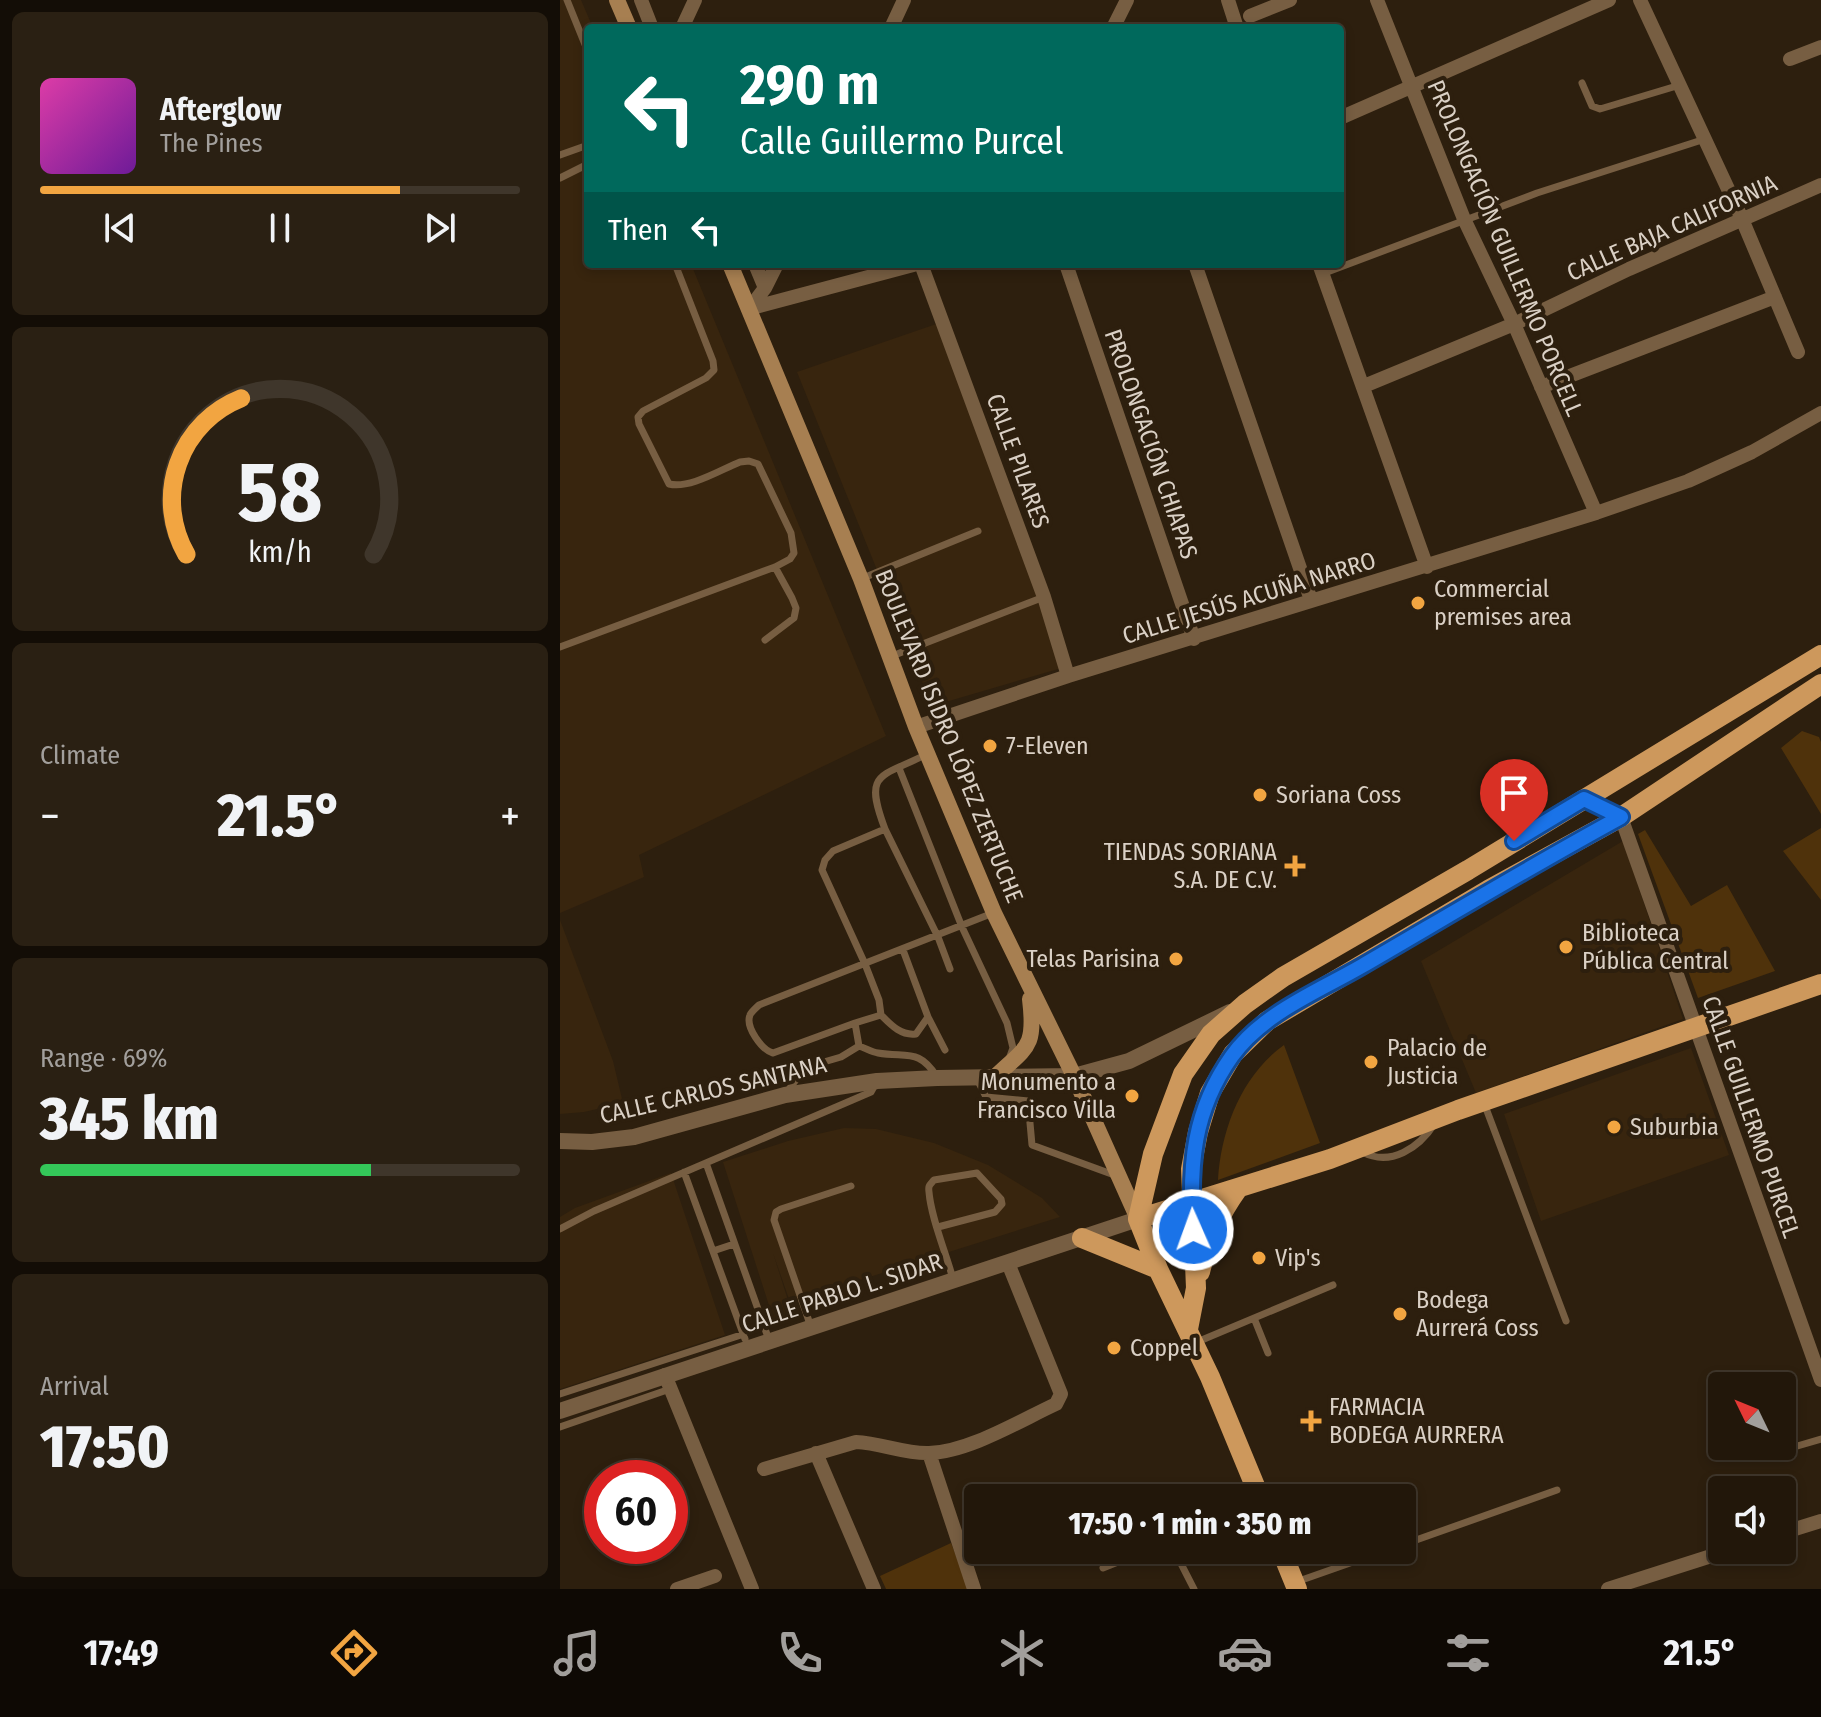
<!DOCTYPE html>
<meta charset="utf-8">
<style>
body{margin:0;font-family:"Fira Sans Condensed",sans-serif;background:#2a2013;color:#f1f3f6;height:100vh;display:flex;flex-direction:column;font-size:30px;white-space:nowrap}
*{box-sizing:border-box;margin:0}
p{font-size:26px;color:#a29f9c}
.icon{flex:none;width:44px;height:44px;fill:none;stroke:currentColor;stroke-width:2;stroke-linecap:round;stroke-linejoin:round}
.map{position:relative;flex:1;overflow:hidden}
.panel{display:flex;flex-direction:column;gap:12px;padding:12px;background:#130d06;width:560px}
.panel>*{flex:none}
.banner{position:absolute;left:24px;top:24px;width:760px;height:244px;border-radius:8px;box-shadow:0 4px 12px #0003,0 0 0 2px #3f362b;background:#00695c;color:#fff;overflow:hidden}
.needle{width:52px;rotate:313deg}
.tools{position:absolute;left:1148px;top:1372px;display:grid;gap:16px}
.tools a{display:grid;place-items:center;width:88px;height:88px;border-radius:8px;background:#22170a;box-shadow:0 4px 12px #0003,0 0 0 2px #3f362b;font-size:40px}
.speed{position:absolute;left:24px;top:1460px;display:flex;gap:16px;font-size:40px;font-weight:700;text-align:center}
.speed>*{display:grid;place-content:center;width:104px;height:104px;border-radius:50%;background:#22170a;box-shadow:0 4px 12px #0003,0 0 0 2px #3f362b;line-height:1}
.speed .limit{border:12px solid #d22;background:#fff;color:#111}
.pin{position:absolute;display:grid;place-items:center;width:68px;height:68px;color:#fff;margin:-82px -34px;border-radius:50% 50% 50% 0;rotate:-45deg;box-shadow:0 0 8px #0007}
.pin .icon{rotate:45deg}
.me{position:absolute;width:88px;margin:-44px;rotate:358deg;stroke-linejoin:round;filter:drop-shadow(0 0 6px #0008)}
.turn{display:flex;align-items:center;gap:28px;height:168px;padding:0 24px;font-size:36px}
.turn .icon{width:104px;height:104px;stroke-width:2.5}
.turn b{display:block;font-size:56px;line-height:68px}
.then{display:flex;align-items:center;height:76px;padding:0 24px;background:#0003;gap:16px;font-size:30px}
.big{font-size:60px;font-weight:800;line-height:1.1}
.panel .card{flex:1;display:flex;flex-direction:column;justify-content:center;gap:12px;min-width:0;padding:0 28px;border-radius:12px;background:#2a2013}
.panel .dial{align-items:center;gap:0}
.dial svg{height:208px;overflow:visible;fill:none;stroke:#3f362b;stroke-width:7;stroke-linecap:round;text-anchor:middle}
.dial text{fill:#f1f3f6;stroke:none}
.song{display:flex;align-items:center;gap:24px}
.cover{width:96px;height:96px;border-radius:12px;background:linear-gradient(135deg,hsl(320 70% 55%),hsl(280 70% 35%))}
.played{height:8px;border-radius:4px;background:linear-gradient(90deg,#f2a541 75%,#3f362b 75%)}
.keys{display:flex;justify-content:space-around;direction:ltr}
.heat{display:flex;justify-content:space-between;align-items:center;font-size:44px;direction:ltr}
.charge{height:12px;border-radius:6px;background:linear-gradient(90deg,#34c759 69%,#3f362b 0)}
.trip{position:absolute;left:404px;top:1484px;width:452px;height:80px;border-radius:8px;background:#22170a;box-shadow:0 4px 12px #0003,0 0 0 2px #3f362b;font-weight:800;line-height:80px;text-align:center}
.dock{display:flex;height:128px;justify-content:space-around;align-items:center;background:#0e0904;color:#a29f9c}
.dock .icon{width:56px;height:56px}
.dock .active{color:#f2a541}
.dock b{font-size:36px;color:#f1f3f6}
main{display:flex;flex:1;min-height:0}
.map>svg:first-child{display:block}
.built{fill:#38250e}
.green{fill:#4f320b}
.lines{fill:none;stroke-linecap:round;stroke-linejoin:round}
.service{stroke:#775e42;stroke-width:7}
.minor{stroke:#775e42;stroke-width:14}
.tertiary{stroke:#775e42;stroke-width:16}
.secondary{stroke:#a77f51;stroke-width:16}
.primary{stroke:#cd985c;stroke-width:20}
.route-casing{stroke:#114b97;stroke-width:20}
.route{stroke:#1a73e8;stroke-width:14}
.poi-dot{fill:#f2a541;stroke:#2d1f0e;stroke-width:3}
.labels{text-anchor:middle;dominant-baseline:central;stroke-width:8;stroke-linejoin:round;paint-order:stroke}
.street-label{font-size:24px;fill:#dad0c5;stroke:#2d1f0e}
.poi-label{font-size:24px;fill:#dad0c5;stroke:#2d1f0e;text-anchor:start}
</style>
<main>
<section class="panel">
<div class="card">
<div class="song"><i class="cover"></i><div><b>Afterglow</b><p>The Pines</p></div></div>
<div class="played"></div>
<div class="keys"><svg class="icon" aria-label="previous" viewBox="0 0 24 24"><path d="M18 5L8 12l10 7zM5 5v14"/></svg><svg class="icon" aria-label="pause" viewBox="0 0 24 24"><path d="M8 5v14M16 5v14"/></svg><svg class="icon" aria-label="next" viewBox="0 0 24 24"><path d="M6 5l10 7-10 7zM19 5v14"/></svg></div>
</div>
<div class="card dial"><svg viewBox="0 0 100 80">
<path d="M14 69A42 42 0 1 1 86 69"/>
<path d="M14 69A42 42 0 0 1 35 9" stroke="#f2a541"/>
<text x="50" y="56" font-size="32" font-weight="700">58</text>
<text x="50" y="72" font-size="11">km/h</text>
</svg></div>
<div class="card"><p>Climate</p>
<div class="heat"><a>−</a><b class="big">21.5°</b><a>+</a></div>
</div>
<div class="card"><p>Range · 69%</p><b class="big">345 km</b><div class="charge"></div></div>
<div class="card"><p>Arrival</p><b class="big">17:50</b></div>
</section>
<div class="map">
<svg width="1261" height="1589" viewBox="0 0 1261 1589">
<rect width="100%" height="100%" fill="#2d1f0e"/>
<!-- built -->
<path class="built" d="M0 0H21L33 28H28V264H131L326 736 79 855 84 877 0 913Z
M385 321 505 667 372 706 237 372Z
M1063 841 1123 1019 916 1093 861 961Z
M0 920 53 1061 63 1103 24 1112 0 1114Z
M1131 1048 1169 1155 981 1221 944 1114Z
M284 1128 316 1129 374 1143 428 1165 482 1198 500 1217 230 1302 213 1253 233 1316 214 1321 163 1162 228 1141Z
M111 1173 165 1335 0 1389V1217L15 1208Z"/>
<!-- green -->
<path class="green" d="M1242 731 1259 737 1261 742V814L1221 748Z
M1261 828V900L1223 851Z
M1085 830 1131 906 1167 885 1215 971 1138 998 1078 834Z
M724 1045 760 1143 658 1180C661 1129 682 1075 724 1045Z
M391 1543 409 1589H326L320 1576Z"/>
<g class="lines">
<!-- service -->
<path class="service" d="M7 0 28 52
M1022 83 1032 106 1040 109 1120 85
M0 155 28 145
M0 178 28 164
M762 274 977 193 1145 139
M303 578 418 531
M205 640 234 618 236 608 232 598 215 567
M0 647 215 567 230 559 234 553 231 533 198 464 189 461 180 462C160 470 130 489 109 484L79 424 78 417 83 411 146 378 154 370 153 361 115 264
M332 656 484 597
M339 768 402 927 447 1023 453 1048 449 1059
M325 829 378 937 390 969
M321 1015C331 1025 341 1036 356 1034L368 1017 343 950
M368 1017 385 1050
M295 1023 213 1053C202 1050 185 1027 190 1015 191 1012 197 1007 199 1005L433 913
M299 1046 295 1023 321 1015 319 1000 305 964 262 870 265 860 273 851 325 829C303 771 320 778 367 754
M299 1046C305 1048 312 1052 318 1053 347 1058 359 1048 377 1077
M417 1079 426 1097 468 1101 472 1145 557 1176
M226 1093 242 1072 250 1066 281 1057 299 1046
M924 1103 1006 1321
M802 1152C831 1167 859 1148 875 1123
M146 1163 209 1340
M124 1172 185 1339
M378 1227 435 1212 442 1204 441 1199 417 1173 374 1180C370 1185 368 1185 369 1192 371 1218 386 1253 393 1279
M0 1229 34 1211 311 1092 316 1083
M153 1251 174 1244
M694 1318 708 1353
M251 1327 214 1220 216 1212 221 1209 291 1186
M637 1342 773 1285
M0 1394 184 1334
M0 1427 110 1389
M1214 1446 1227 1449 1261 1439
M842 1545 997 1490
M614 1550 634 1589
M543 1568 588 1550
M736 1582 827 1550"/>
<!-- minor -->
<path class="minor" d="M81 0 92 28
M668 0 677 28
M817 0 904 219 954 324 1036 513
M1080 0 1182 219 1238 352
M690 16 730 0
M122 28 135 0
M331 28 344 0
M553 28 567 0
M1230 59 1261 47
M780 118 1049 0
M195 264 205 288
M361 264 484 597 508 676
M506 264 634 639
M635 264 751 600
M759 264 867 567
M188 309 357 264
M189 309 205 288 217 264
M804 386 954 324 1069 269 1261 185
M981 387 1215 297
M356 727 508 676 1036 513 1128 481 1192 452 1261 413
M1024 799 1061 817 1261 1380
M105 1375 192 1589
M256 1453 314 1589
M369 1453 414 1589
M204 1469 296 1442C321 1443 345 1454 369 1453 409 1452 461 1420 496 1404L501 1394 448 1263
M1222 1533 1261 1521
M117 1589 155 1576
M1048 1589 1170 1550"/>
<!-- tertiary -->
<path class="tertiary" d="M0 1141 32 1142 74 1137 225 1095 317 1081 377 1078 514 1076 569 1061 670 1012
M0 1411 578 1219"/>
<!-- secondary -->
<path class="secondary" d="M57 0 69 28
M170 264 301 579 356 727 434 913 514 1076 578 1219
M433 1079C467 1046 476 1049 470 999"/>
<!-- primary -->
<path class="primary" d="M578 1219 593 1154 623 1074 651 1034 685 1004 723 977 908 870 1261 655
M578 1219 770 1159 898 1110 1261 984
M578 1219 598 1269 650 1377 700 1498
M522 1238 598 1269
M640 1272C647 1242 659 1215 677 1190
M628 1329 636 1288 631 1169 638 1132 650 1093 673 1054 707 1021 928 890 1061 817 1261 684
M721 1550 737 1589"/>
</g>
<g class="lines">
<!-- route casing -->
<g class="route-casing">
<path id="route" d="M633 1230C629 1165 633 1111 672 1056 703 1013 757 992 802 966 888 916 973 865 1061 817L1024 799 954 841"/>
</g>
<!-- route -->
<use href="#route" class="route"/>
</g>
<!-- markers -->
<g class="poi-dot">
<circle cx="858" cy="603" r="8"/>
<circle cx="430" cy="746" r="8"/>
<circle cx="700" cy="795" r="8"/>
<path d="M731 854h8v8h8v8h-8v8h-8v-8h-8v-8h8z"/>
<circle cx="1006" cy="947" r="8"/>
<circle cx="616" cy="959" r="8"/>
<circle cx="811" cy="1062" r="8"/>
<circle cx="572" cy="1096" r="8"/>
<circle cx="1054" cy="1127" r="8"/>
<circle cx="699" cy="1258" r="8"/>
<circle cx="840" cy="1314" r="8"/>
<circle cx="554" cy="1348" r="8"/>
<path d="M747 1409h8v8h8v8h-8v8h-8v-8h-8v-8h8z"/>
</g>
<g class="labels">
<!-- street labels -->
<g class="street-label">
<text transform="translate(1112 228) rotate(-24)">CALLE BAJA CALIFORNIA</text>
<text transform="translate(945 248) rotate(67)">PROLONGACIÓN GUILLERMO PORCELL</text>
<text transform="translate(591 444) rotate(71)">PROLONGACIÓN CHIAPAS</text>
<text transform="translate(458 461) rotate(70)">CALLE PILARES</text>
<text transform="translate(689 598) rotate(-17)">CALLE JESÚS ACUÑA NARRO</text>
<text transform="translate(389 736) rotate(68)">BOULEVARD ISIDRO LÓPEZ ZERTUCHE</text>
<text transform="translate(153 1090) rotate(-13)">CALLE CARLOS SANTANA</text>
<text transform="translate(1191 1117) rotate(71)">CALLE GUILLERMO PURCEL</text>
<text transform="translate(282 1293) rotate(-18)">CALLE PABLO L. SIDAR</text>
</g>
<!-- poi labels -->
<g class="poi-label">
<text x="874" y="589">Commercial<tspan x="874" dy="28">premises area</tspan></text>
<text x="446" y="746">7-Eleven</text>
<text x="716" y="795">Soriana Coss</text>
<text x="717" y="852" text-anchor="end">TIENDAS SORIANA<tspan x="717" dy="28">S.A. DE C.V.</tspan></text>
<text x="1022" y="933">Biblioteca<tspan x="1022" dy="28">Pública Central</tspan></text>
<text x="600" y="959" text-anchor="end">Telas Parisina</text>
<text x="827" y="1048">Palacio de<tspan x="827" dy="28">Justicia</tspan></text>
<text x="556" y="1082" text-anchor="end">Monumento a<tspan x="556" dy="28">Francisco Villa</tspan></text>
<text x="1070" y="1127">Suburbia</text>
<text x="715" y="1258">Vip's</text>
<text x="856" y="1300">Bodega<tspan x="856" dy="28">Aurrerá Coss</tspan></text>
<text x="570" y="1348">Coppel</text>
<text x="769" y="1407">FARMACIA<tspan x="769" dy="28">BODEGA AURRERA</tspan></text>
</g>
</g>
</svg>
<div class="tools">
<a><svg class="needle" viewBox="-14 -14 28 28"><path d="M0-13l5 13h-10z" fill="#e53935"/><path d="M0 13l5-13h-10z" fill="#a29f9c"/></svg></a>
<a><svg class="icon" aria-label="sound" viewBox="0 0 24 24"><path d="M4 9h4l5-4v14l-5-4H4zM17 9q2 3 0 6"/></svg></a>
</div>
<div class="speed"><div class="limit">60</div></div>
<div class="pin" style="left:954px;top:841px;background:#d93025"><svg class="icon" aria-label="arrive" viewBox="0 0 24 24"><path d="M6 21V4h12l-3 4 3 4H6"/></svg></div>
<svg class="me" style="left:633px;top:1230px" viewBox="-20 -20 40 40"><circle r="17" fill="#1a73e8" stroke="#fff" stroke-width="3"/><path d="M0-11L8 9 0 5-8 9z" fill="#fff"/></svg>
<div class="trip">17:50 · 1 min · 350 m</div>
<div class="banner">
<div class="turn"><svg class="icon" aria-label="left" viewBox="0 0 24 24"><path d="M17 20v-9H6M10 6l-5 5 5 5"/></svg><div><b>290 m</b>Calle Guillermo Purcel</div></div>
<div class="then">Then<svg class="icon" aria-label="left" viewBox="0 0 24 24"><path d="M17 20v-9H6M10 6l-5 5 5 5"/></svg></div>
</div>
</div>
</main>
<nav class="dock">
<b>17:49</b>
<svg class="icon active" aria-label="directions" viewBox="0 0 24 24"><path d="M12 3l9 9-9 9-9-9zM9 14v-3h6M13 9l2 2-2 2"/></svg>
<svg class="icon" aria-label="music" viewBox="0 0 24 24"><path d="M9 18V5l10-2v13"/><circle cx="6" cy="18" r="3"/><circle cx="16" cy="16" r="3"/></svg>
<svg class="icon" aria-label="phone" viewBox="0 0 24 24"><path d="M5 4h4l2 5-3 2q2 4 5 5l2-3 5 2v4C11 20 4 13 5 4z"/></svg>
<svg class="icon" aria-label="climate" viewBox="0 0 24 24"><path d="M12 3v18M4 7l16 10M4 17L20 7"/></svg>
<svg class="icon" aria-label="car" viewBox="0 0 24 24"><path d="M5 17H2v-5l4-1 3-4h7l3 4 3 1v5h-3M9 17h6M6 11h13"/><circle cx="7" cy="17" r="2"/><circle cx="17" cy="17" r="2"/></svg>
<svg class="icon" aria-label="filters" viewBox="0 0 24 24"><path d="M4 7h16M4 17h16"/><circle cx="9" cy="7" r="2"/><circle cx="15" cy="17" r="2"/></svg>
<b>21.5°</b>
</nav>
